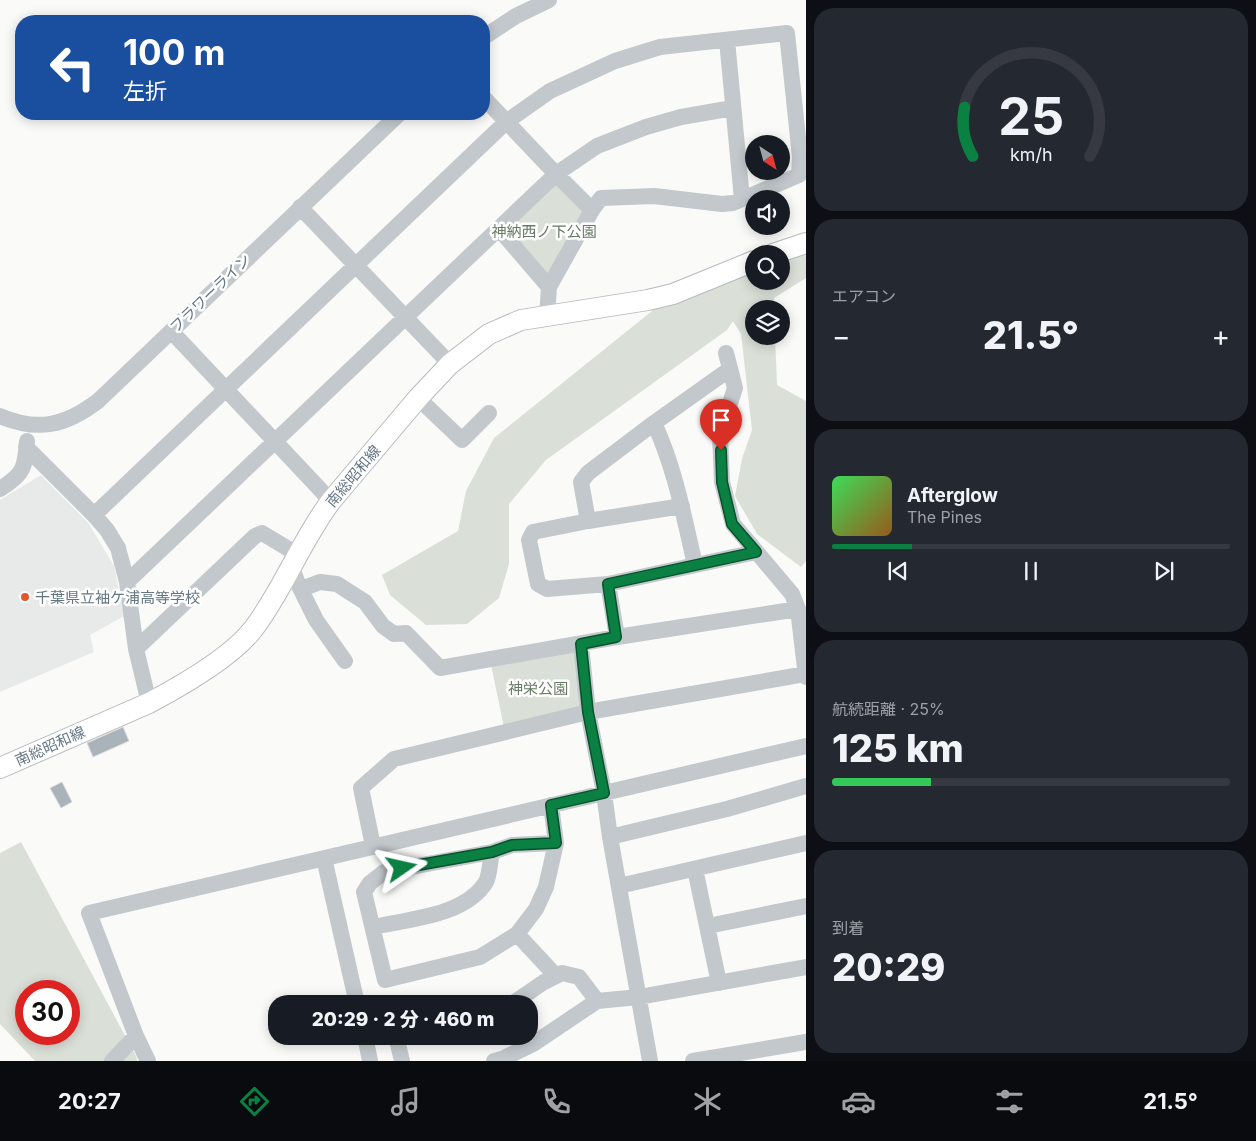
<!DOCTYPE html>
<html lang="ja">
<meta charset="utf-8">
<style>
body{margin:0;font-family:Inter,"Noto Sans JP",sans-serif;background:#242831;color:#f1f3f6;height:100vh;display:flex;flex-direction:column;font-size:19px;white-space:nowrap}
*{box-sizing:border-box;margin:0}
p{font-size:16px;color:#9ea1a6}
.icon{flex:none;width:28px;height:28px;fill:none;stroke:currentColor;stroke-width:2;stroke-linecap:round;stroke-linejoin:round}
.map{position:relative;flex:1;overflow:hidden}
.sheet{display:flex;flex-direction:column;gap:8px;padding:8px;background:#0d0f14;width:450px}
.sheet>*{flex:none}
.banner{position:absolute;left:15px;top:15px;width:475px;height:105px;border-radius:20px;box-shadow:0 2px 12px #0003;background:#1a4fa0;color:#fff;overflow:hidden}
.needle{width:32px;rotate:144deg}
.buttons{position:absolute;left:745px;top:135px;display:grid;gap:10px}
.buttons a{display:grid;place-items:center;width:45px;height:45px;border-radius:50%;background:#171b24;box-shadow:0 2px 12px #0003;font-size:25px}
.speed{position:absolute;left:15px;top:980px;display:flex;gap:10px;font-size:25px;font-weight:700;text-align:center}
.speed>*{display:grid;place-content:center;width:65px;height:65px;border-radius:50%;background:#171b24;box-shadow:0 2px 12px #0003;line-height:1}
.speed .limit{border:8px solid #d22;background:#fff;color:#111}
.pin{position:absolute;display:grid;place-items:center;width:42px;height:42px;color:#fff;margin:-51px -21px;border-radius:50% 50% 50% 0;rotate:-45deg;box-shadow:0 0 5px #0007}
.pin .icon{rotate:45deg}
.me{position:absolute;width:55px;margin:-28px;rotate:79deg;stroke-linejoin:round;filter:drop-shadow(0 0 4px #0008)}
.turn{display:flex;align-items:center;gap:18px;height:105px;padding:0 25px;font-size:22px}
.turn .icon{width:65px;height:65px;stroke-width:2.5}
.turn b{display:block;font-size:35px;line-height:42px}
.big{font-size:38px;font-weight:800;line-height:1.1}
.sheet .tile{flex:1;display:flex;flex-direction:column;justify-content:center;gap:8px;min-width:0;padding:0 18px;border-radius:20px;background:#242831}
.sheet .dial{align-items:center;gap:0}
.dial svg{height:130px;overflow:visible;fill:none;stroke:#363941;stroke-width:7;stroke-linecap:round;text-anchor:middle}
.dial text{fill:#f1f3f6;stroke:none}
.song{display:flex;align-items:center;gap:15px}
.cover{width:60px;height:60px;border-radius:8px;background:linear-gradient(135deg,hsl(130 70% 55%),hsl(30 70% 35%))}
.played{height:5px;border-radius:2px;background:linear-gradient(90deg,#0b8043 20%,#363941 20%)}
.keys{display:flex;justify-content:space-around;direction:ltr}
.heat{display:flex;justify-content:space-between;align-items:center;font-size:28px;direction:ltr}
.charge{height:8px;border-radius:4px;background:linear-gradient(90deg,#34c759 25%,#363941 0)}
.trip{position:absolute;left:268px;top:995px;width:270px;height:50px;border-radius:20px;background:#171b24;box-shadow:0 2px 12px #0003;font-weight:800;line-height:50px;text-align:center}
.tab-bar{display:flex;height:80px;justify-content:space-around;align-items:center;background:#090b0e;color:#9ea1a6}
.tab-bar .icon{width:35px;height:35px}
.tab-bar .selected{color:#0b8043}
.tab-bar b{font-size:22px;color:#f1f3f6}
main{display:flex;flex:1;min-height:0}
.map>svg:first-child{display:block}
.built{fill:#e8e9e9}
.green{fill:#dadfd7;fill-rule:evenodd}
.building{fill:#aab3b9;stroke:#dcdcda}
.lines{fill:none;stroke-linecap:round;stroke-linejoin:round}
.major-casing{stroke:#b5babe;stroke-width:22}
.minor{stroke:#c3c8cc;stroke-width:16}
.major{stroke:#fff;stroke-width:20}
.route-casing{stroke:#07532c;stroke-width:12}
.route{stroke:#0b8043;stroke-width:9}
.poi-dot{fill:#e4572e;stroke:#fff;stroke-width:2}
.labels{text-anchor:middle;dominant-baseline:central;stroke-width:5;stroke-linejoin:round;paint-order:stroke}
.park-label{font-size:15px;fill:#687a64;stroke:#fff}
.street-label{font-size:15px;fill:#657683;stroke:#fff}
.poi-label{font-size:15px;fill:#657683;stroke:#fff;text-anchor:start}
</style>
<main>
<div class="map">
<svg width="806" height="1061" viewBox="0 0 806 1061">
<rect width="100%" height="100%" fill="#fafaf8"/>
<!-- built -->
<path class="built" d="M41 475 89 524 114 566 124 616 90 635 94 652 0 692V500Z"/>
<!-- green -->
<path class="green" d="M556 181 586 210 548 279 506 230Z
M806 253V278L774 298V309H754V336H775L777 385 806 401V561L801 567 757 534 735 496 742 459 752 430 741 334 733 321 727 330 546 460 509 504V564L499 598 467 624 426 625 390 595 382 575 458 531 466 491 494 438 657 307 754 262V281H781V255Z
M581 645 588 712 505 732 490 660Z
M21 842 136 1056 137 1061H35L0 1024V853ZM26 991H69V1034H26Z"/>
<!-- building -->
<path class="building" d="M123 727 129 741 93 757 87 743Z
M62 782 72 802 61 808 50 788Z"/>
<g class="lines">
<!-- major casing -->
<g class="major-casing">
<path id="major" d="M773 254 806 243
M0 768 149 703C181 686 233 656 254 628 284 588 301 541 331 501L418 398 450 364 489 334 521 320 648 300 673 294 754 261"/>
</g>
<!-- minor -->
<path class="minor" d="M484 37 516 16 549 0
M727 40 742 199
M484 98 556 174 592 210
M300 207 450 364
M500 230 549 287
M171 331 331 501
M726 353 735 388 720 434 722 482 733 524 792 594 798 609 806 677
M418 398 462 440 489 413
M0 416C38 432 65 426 98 401L399 114
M654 423C675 468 684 517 695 565
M26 447 94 515 107 530 118 548 127 582 136 649 149 703
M0 489C24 474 25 468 27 441
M682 506 588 521 533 532 529 540 538 584 547 589 608 584 756 552
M94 515 506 122 550 91 615 61 660 47 787 33 800 157 799 175 733 203 722 204 654 196 601 198 592 210 549 287 547 316
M588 521 581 482 588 473 654 423 730 369
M291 565 298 584 304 588 320 582 337 584 365 602 383 626 394 634 406 633 440 668 617 637 798 609
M127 582 556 174 597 146 646 127 681 117 733 108
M298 584 316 620 345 661
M608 584 617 637
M581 645 588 712 604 793 610 837 650 1061
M136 649 255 536 262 533 297 554
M610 837 727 809 806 786
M373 846 361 788 394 759 588 712 806 674
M492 852 384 872 370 883 364 892 385 980 480 957 517 934 536 909 546 887 556 843 551 805
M324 858 357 1004
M695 869 719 983
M619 886 806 843
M708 926 806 906
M373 927C409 919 465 916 486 882 490 874 490 861 492 852L512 845 556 843
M517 934 556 976
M512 1004 544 982 562 973 579 977 597 1001
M365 1036 370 1061
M396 1036 402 1061
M112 1061 136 1036
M148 1061 136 1036 89 913 806 746
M494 1061 502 1059 533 1044 597 1001 639 997 806 967
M693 1061 806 1042"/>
<!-- major -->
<use href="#major" class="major"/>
</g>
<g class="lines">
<!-- route casing -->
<g class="route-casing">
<path id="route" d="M402 868 492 852 512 845 556 843 551 805 604 793 588 712 581 644 616 637 608 584 756 552 732 524 722 482 721 450"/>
</g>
<!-- route -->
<use href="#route" class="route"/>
</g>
<!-- markers -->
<circle class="poi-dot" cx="25" cy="597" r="5"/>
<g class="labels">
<!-- park labels -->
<g class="park-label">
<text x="544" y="231">神納西ノ下公園</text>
<text x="538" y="688">神栄公園</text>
</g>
<!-- street labels -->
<g class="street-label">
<text transform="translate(210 293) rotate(-44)">フラワーライン</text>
<text transform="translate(353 476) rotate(-50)">南総昭和線</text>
<text transform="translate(50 746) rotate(-24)">南総昭和線</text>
</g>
<!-- poi labels -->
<g class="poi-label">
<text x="35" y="597">千葉県立袖ケ浦高等学校</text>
</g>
</g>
</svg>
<div class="buttons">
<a><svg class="needle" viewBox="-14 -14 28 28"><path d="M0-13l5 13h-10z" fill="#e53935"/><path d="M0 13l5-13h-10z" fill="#9ea1a6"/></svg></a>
<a><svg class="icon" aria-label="sound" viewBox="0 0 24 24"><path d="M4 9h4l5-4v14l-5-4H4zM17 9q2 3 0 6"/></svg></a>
<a><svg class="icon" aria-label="search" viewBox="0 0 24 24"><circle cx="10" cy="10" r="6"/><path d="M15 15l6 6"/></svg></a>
<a><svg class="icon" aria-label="layers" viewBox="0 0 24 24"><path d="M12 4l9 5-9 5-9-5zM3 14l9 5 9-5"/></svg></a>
</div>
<div class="speed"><div class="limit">30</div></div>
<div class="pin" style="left:721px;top:450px;background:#d93025"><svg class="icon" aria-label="arrive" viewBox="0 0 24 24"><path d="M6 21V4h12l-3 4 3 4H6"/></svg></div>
<svg class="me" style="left:402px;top:868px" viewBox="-20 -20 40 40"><path d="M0-17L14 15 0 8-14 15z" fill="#0b8043" stroke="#fff" stroke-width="4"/></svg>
<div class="trip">20:29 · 2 分 · 460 m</div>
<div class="banner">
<div class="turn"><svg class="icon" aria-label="left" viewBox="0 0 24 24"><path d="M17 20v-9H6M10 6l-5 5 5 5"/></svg><div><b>100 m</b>左折</div></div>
</div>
</div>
<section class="sheet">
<div class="tile dial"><svg viewBox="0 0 100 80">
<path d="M14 69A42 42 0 1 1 86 69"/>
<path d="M14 69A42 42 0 0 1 9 39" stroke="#0b8043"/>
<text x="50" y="56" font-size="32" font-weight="700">25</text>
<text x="50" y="72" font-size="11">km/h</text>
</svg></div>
<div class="tile"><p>エアコン</p>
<div class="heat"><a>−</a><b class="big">21.5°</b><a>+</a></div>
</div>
<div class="tile">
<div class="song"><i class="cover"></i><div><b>Afterglow</b><p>The Pines</p></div></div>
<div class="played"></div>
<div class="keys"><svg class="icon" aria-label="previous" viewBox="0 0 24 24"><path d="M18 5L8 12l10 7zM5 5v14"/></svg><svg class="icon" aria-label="pause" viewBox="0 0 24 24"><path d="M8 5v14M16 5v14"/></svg><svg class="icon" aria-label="next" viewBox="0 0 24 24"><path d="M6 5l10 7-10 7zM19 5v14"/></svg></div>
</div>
<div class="tile"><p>航続距離 · 25%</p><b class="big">125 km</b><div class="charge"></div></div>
<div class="tile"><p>到着</p><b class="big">20:29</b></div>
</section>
</main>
<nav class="tab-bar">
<b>20:27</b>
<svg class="icon selected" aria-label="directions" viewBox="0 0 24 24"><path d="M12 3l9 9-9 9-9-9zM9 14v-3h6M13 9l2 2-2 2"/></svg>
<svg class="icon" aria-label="music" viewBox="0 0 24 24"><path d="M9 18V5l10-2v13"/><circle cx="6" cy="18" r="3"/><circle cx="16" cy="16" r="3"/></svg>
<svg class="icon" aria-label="phone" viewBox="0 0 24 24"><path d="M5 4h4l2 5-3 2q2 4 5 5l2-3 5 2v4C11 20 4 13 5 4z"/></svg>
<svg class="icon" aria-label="climate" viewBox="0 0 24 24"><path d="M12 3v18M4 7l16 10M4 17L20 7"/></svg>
<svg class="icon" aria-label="car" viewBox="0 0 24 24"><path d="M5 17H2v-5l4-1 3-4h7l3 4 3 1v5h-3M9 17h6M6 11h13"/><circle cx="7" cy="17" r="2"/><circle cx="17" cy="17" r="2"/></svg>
<svg class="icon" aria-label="filters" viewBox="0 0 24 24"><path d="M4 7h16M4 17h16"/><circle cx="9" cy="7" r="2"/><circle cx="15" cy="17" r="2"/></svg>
<b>21.5°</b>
</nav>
